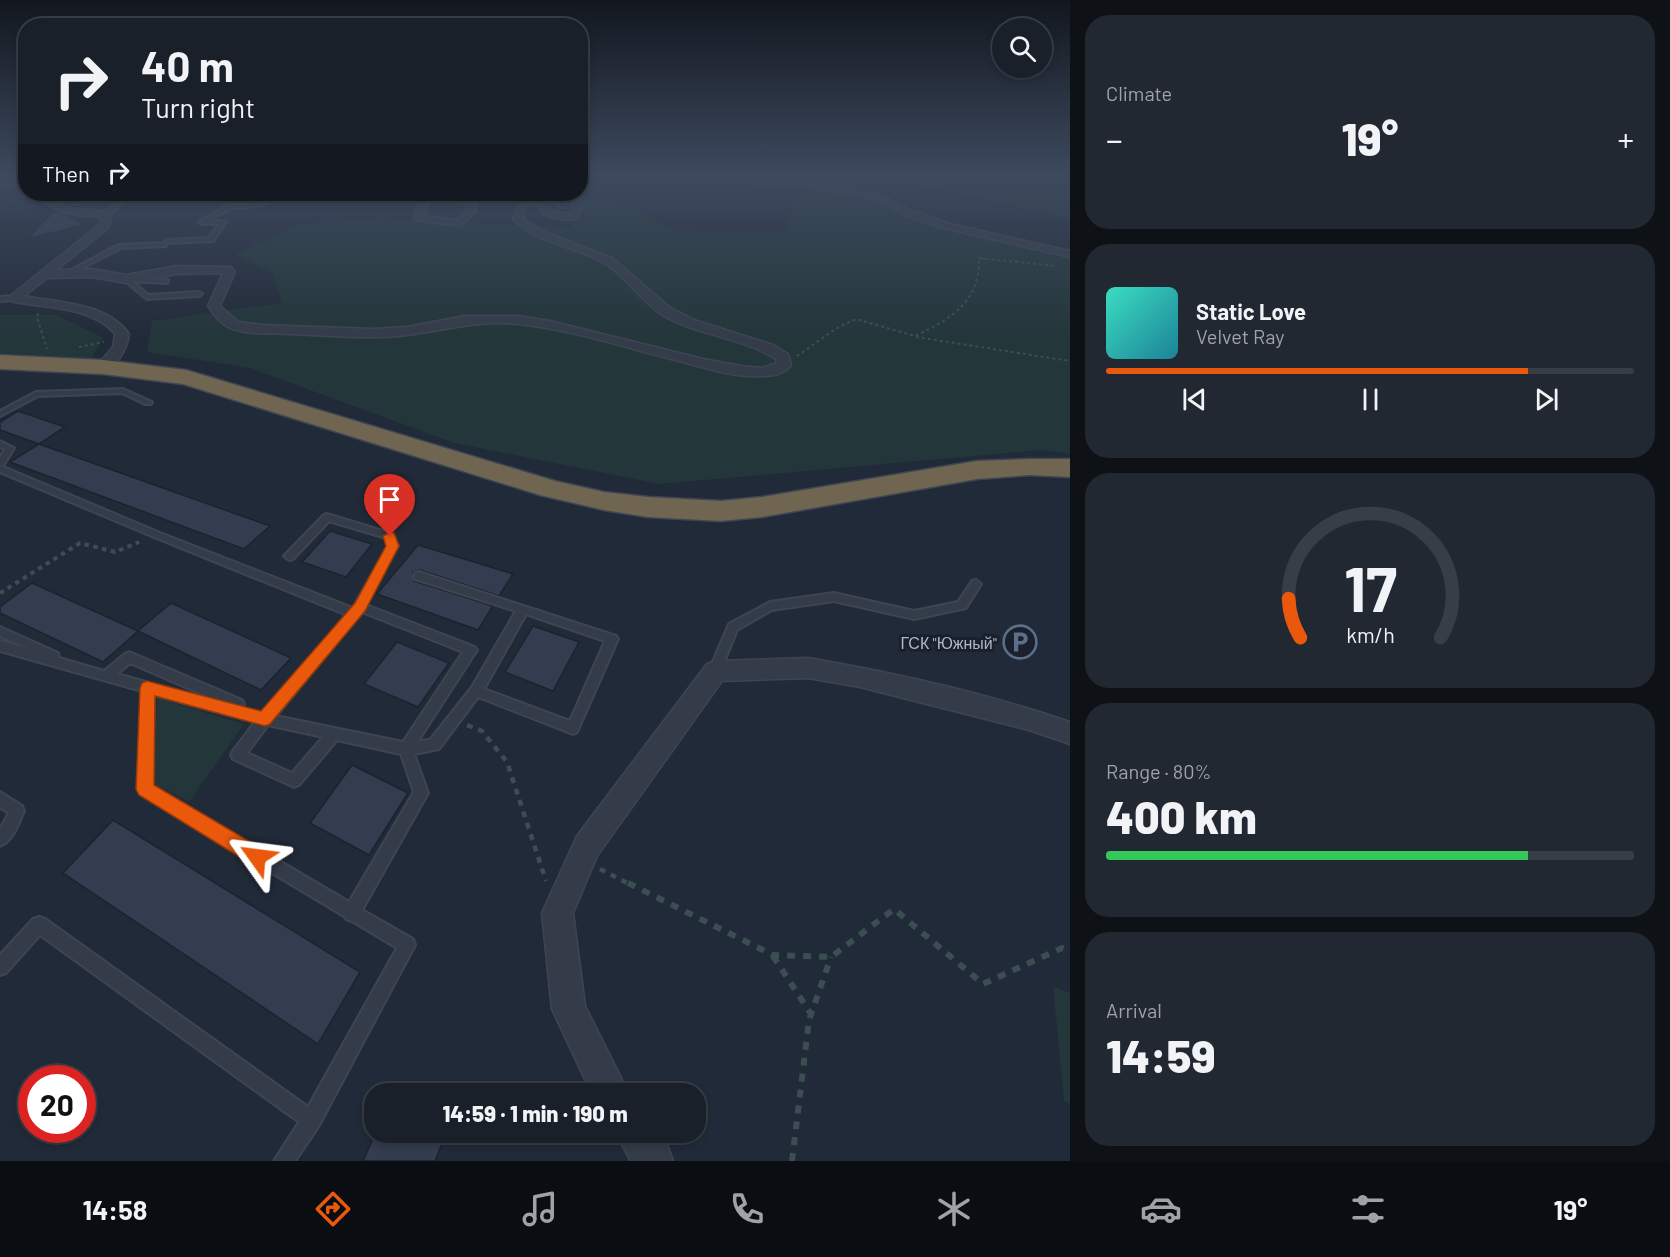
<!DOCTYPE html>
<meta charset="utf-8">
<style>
body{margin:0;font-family:Barlow,sans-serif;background:#222832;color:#f1f3f6;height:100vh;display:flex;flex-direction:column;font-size:22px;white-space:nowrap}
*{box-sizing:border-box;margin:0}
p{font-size:20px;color:#9fa3a8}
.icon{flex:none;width:33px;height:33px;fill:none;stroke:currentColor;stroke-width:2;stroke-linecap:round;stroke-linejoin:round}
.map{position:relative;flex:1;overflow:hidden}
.drawer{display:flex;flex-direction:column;gap:15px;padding:15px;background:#0e1217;width:600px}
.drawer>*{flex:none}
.guide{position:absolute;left:18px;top:18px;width:570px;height:183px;border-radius:24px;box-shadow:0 3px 9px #0003,0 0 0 2px #373e47;background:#19202a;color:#f1f3f6;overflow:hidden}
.controls{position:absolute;left:992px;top:18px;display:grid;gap:12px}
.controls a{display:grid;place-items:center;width:60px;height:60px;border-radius:50%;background:#19202a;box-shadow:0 3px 9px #0003,0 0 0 2px #373e47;font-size:30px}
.speed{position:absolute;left:18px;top:1065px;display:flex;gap:12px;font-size:30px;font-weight:700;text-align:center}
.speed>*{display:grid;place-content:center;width:78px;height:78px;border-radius:50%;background:#19202a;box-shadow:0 3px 9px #0003,0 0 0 2px #373e47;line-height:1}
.speed .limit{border:9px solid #d22;background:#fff;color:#111}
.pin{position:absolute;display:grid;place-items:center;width:51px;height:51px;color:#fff;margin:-62px -26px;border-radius:50% 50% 50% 0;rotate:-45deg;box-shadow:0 0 6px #0007}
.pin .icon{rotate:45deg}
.me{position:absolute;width:66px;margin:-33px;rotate:301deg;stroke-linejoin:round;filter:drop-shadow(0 0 4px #0008)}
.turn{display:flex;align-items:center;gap:21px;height:126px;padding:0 24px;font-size:27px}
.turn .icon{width:78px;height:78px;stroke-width:2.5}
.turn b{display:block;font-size:42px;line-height:51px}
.then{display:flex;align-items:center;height:57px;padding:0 24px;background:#0003;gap:12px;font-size:22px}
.big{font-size:45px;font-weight:800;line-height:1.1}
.drawer .card{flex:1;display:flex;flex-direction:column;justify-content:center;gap:9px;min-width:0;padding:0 21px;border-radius:24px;background:#222832}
.drawer .dial{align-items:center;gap:0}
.dial svg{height:156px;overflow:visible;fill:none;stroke:#373e47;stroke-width:7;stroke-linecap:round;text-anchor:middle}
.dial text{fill:#f1f3f6;stroke:none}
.song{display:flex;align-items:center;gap:18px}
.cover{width:72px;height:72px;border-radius:9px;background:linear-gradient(135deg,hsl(170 70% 55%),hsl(190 70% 35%))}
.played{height:6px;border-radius:3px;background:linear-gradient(90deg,#ea580c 80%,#373e47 80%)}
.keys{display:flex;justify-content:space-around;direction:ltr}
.heat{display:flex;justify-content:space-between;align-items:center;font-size:33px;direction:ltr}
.charge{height:9px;border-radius:4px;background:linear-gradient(90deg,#34c759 80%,#373e47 0)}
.trip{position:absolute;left:364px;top:1083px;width:342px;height:60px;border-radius:24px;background:#19202a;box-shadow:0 3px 9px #0003,0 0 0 2px #373e47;font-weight:800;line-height:60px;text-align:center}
.tab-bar{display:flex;height:96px;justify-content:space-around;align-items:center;background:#0a0d11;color:#9fa3a8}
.tab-bar .icon{width:42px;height:42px}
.tab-bar .on{color:#ea580c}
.tab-bar b{font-size:27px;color:#f1f3f6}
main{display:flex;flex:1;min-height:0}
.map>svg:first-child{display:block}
.green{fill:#233639}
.building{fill:#333d4f;stroke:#1c232f;stroke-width:1.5}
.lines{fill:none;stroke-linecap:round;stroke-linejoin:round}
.lane-casing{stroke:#3e4552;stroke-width:4}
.street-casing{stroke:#3e4552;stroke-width:3}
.secondary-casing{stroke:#3e4552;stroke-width:4}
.highway-casing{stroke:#3f4653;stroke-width:3}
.path-far4{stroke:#3b4f52;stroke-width:1.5;stroke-dasharray:2 2;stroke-linecap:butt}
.path-far3{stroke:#3b4f52;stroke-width:2;stroke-dasharray:3 3;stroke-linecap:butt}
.path-far2{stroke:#3b4f52;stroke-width:4;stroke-dasharray:4.5 4.5;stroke-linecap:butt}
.path-far1{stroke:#3b4f52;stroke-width:4.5;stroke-dasharray:6 6;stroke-linecap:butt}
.path{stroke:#3b4f52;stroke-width:6;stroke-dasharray:8 8;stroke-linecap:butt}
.lane{fill:#343c49;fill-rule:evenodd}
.street{fill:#343c49;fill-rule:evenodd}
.secondary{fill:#424b5c;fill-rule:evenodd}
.highway{fill:#6f6551;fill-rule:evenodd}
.route{fill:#ea580c;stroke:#983908;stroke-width:1.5}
.labels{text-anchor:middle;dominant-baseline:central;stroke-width:6;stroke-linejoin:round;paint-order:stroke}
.poi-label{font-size:16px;fill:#afb6c5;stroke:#1a212d;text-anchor:end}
</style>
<main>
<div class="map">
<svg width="1070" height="1161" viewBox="0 0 1070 1161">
<rect width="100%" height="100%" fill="#212a38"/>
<!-- green -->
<path class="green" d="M881 176H1010L1014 180 1070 192V219Z
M820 188 877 201 901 215 958 233 1070 257V454L1041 450 660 484 454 443 250 368 147 352 152 321 282 303 272 272 235 254 300 225 381 218 571 229 583 195 628 206 671 230 786 232 796 189Z
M0 315H56L104 338 91 358 0 353Z
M157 698 244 724 189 802 153 783Z
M1053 986 1070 993V1104L1064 1101Z"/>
<!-- building -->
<path class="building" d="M71 194H90L79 207 62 203Z
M537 194H570V207L566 211 556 209Z
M54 211 70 216 84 225 27 239Z
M18 411 65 427 39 444 0 430V422Z
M39 444 270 526 244 549 10 462Z
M330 531 372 544 346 577 302 562Z
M418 545 513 574 499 596 420 570 413 572 414 581 493 606 478 630 377 594Z
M32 583 138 631 103 662 0 613V607Z
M171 603 291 658 261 690 138 631Z
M533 626 579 642 553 691 505 672Z
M397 642 449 663 418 707 364 684Z
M352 765 408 793 369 855 310 823Z
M113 820 360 972 318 1044 63 873Z
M376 1132H429L443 1141 435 1161H363Z"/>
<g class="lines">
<!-- lane casing -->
<g class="lane-casing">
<path id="lane" d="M129 194H133L109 215H105V213Z
M228 194H232L233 202 243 194H247L235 205H237L262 202 278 194H282L277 199 266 204 251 207 232 208 209 220 226 222 213 241 164 243 166 240 209 238 219 224H202L199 222 229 205Z
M164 243 166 244V246L121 248 69 275 64 274 118 245Z
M126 277 168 280V282L166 283 132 281 148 295 199 292 202 294 199 296 147 299 124 280 123 279Z
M0 297 14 296 17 298 14 300 0 301Z
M123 389 152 402 151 404H145L122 393 38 396 0 416V411L36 392Z
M0 441 14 448 3 466H1L160 533 353 608 388 546 386 538 329 521 293 559 289 560 284 556 324 515 327 514 393 534 398 546 366 605 475 647 477 650 418 741 430 740 472 687 516 611 415 579 414 576 415 573 419 572 616 636 618 639 577 732 573 734 478 697 439 749 414 754 428 793 362 910 413 939 415 945 318 1127 295 1161H274L299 1122 40 935 6 973 0 975V955L33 919 39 917 45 919 308 1107 397 948 352 921 346 919 344 916 140 794 138 789 142 691 0 651V641L29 649 0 636V627L58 653 59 658 104 671 125 654 129 652 242 700 244 704 242 708 263 713 347 615 154 537 0 472V457L5 449 0 447ZM362 612 463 652 403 742 276 716ZM526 614 605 641 570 721 484 689ZM130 663 227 705 117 674ZM154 695 255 722 233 751 231 755 233 759 294 787 299 785 337 740 401 754 414 792 349 902 152 786ZM268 725 323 737 292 773 247 753Z
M976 580 981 584 966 608 914 619 834 601 772 610 737 630 719 674 715 676 711 674 709 671 729 624 770 602 834 593 914 611 958 602 972 581Z
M0 792 22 806 24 811C18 824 14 840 0 846V829L9 813 0 807Z"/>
</g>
<!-- street casing -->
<g class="street-casing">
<path id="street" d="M586 176H597L580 188V181Z
M680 176H746L811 180 883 196 910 210 950 224 1070 251V257L943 228 902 214 877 200 811 186 684 179Z
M580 192 582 208 576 219C563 221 543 219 538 206L527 203 523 218 542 231 612 258 669 307 694 320 773 345 788 354 791 365C784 374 774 376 763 376 737 378 708 369 683 362 629 349 574 330 519 324 478 320 446 330 407 335 368 340 328 335 289 334 271 333 246 335 230 328 221 324 213 314 208 306L223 273 177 274 126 283 92 277 47 278 24 296C59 303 106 302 129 334 127 348 118 367 103 371L96 367 113 347 115 334C93 307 46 308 14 302L8 298 99 225 101 217C80 215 51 216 39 194H48C59 212 88 209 107 211L112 214 108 228 56 270 92 269 126 275 177 266 231 267 235 272 220 306 238 322 263 325 374 329 407 327 465 316H517L550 321 703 359 741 366 762 368 777 363 776 359C741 337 697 336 661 314 640 300 625 275 603 262 574 246 537 244 513 219L520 199 532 197 546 202C551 212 558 212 569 214L572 208V194Z
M423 194H432L424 216 458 220 467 210V205L452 199 451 194H459L475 202 477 211 460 226 414 220 413 218Z
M808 658C896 673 985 693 1070 722V744L1029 730 860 687 808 678 722 681 597 856 573 913 585 1006 629 1094H592L552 1009 542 913 577 836 707 664 715 661Z
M615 1132H657L668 1147 673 1161H631Z"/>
</g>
<!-- secondary casing -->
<g class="secondary-casing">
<path id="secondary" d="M12 176H26V180L0 189V181Z"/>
</g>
<!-- highway casing -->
<g class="highway-casing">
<path id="highway" d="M0 355 103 360 186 370 555 481 604 492 648 497 721 501 762 497 977 461 1030 459H1070V477L1030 475 977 479 762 517 721 521 648 517 604 510 540 495 183 384 103 374 0 369Z"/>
</g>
<!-- path-far4 -->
<path class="path-far4" d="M1030 176 1070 187
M7 198 27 206H36
M979 259H991"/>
<!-- path-far3 -->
<path class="path-far3" d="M38 313 37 317 47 349
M916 337 1070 361
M79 347 104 342
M797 356 837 328 856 319 915 336C951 319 980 302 979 258L1057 266"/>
<!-- path-far2 -->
<path class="path-far2" d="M0 593 80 543 115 552 139 542"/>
<!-- path-far1 -->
<path class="path-far1" d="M467 725 482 731 507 762 546 881
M600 869 631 885"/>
<!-- path -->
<path class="path" d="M628 883 773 955 831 957 894 909 983 984 1062 948 1070 951
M773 956 811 1014
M792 1161 809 1020 831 957"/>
<!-- lane -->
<use href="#lane" class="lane"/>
<!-- street -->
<use href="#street" class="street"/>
<!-- secondary -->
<use href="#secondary" class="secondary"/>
<!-- highway -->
<use href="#highway" class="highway"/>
</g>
<!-- sky -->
<linearGradient id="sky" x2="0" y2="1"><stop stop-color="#12171f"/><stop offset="0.52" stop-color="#3d4a5e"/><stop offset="1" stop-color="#3d4a5e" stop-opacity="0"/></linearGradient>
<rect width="1070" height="339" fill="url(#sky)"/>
<!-- route -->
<path class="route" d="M390 532 394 533 399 546 365 611 270 724 265 726 155 696 154 785 264 850 267 857 264 864 257 867 251 864 139 795 136 789 140 688 142 683 147 681 261 711 355 603 386 546 383 536Z"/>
<!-- icons -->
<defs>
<g id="parking-ring" transform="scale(1.725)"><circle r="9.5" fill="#1a212d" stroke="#5c6f8a" stroke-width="1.5"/><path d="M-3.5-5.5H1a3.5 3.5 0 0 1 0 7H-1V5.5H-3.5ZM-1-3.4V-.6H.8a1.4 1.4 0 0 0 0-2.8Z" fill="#5c6f8a"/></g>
</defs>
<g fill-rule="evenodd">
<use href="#parking-ring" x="1020" y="642"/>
</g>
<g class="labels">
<!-- poi labels -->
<g class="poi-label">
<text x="997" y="642">ГСК "Южный"</text>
</g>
</g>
</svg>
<div class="controls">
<a><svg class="icon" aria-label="search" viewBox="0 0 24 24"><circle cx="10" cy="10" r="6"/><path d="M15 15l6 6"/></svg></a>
</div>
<div class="speed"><div class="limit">20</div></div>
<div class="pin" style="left:390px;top:536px;background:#d93025"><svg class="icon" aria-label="arrive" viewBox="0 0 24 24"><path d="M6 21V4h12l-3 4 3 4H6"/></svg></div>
<svg class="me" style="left:257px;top:857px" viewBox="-20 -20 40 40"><path d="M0-17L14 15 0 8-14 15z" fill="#ea580c" stroke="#fff" stroke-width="4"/></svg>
<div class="trip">14:59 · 1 min · 190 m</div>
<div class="guide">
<div class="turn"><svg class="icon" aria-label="right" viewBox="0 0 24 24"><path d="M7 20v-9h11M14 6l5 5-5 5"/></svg><div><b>40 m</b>Turn right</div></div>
<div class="then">Then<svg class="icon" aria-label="right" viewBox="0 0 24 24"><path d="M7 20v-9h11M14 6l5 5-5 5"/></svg></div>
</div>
</div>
<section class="drawer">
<div class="card"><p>Climate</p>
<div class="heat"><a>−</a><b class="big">19°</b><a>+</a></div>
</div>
<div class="card">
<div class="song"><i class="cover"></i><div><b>Static Love</b><p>Velvet Ray</p></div></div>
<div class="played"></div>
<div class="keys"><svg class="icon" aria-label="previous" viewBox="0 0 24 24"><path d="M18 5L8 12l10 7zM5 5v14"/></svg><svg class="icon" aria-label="pause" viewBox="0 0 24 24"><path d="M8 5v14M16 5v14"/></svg><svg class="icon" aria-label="next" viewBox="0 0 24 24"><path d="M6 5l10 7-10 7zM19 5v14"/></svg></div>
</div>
<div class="card dial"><svg viewBox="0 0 100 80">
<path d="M14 69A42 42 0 1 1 86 69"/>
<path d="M14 69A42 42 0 0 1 8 49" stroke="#ea580c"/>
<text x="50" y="56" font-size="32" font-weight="700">17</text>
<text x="50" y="72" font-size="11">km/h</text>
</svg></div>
<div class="card"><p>Range · 80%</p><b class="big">400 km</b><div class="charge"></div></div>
<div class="card"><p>Arrival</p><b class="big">14:59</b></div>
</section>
</main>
<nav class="tab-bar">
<b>14:58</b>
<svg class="icon on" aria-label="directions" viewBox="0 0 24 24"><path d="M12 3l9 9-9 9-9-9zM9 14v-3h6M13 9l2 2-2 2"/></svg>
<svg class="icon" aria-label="music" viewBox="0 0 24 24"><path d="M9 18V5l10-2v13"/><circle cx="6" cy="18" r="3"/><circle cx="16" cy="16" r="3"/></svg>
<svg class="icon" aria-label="phone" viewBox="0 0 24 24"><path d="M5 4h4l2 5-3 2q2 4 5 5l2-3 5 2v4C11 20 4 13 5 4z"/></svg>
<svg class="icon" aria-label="climate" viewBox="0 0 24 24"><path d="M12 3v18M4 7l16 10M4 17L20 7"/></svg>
<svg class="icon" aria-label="car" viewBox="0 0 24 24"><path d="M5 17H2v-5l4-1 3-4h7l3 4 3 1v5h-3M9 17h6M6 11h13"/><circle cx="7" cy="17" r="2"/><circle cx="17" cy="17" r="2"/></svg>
<svg class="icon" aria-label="filters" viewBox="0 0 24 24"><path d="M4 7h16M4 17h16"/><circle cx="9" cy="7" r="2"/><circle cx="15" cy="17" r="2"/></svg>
<b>19°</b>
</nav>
